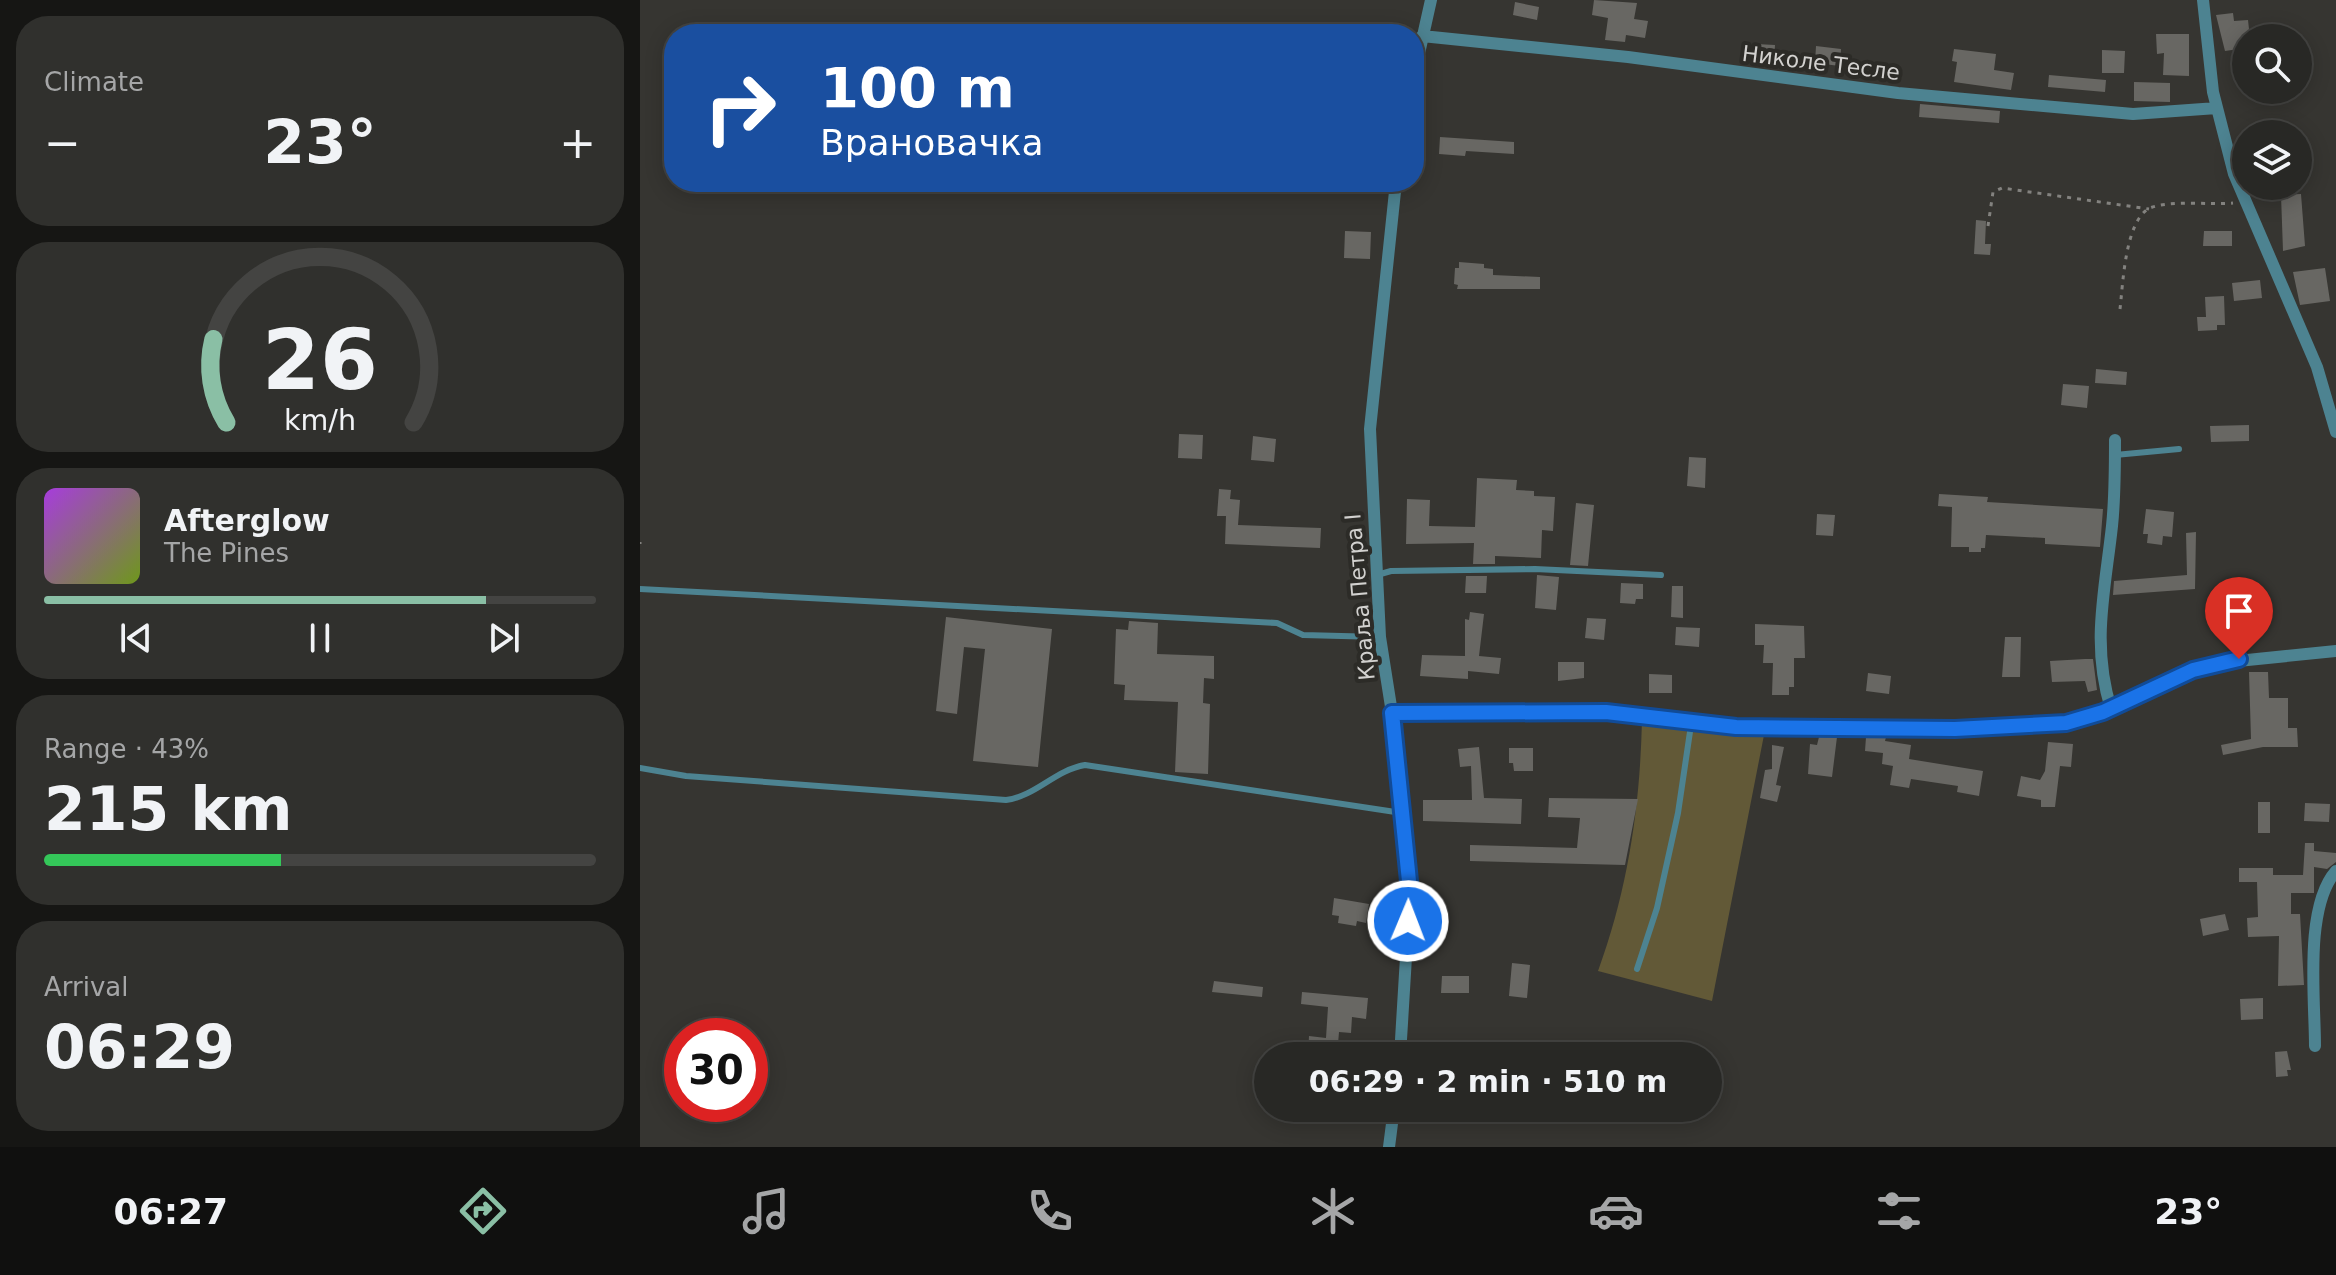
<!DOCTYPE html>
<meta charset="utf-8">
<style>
body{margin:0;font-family:"DejaVu Sans",sans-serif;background:#30302d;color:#f1f3f6;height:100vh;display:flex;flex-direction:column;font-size:30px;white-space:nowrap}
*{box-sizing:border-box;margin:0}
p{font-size:26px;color:#a5a6a7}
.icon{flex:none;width:44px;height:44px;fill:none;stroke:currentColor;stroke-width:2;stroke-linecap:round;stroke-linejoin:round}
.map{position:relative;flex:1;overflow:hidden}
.side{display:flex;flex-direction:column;gap:16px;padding:16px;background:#161614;width:640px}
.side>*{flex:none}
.banner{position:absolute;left:24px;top:24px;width:760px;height:168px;border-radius:32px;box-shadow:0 4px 20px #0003,0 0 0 2px #444442;background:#1a4fa0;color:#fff;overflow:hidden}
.fabs{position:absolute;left:1592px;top:24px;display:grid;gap:16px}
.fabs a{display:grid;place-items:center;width:80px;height:80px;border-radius:50%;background:#282825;box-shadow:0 4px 20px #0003,0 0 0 2px #444442;font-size:40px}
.speed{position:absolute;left:24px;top:1018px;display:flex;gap:16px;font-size:40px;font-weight:700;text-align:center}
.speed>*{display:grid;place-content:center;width:104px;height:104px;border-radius:50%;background:#282825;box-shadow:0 4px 20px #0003,0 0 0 2px #444442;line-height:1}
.speed .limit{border:12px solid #d22;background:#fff;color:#111}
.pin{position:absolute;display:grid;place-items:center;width:68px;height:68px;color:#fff;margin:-82px -34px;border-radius:50% 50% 50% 0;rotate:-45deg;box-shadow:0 0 8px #0007}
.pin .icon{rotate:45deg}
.me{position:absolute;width:88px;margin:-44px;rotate:1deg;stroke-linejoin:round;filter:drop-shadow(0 0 6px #0008)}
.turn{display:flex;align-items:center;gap:28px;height:168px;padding:0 24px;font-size:36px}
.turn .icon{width:104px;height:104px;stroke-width:2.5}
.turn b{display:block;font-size:56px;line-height:68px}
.big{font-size:60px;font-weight:700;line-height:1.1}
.side .card{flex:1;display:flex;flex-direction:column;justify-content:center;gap:12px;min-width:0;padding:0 28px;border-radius:32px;background:#30302d}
.side .dial{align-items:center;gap:0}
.dial svg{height:208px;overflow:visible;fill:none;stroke:#444442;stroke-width:7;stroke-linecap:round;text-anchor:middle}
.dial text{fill:#f1f3f6;stroke:none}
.song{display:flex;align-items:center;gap:24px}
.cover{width:96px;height:96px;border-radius:12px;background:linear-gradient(135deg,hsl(280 70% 55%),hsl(80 70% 35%))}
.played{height:8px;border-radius:4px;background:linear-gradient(90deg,#8abfa5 80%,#444442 80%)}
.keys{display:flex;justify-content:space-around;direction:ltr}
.heat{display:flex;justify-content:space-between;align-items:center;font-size:44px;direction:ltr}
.charge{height:12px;border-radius:6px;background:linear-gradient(90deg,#34c759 43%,#444442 0)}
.trip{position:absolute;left:614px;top:1042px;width:468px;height:80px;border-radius:40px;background:#282825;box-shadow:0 4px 20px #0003,0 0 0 2px #444442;font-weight:700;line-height:80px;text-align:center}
.tab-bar{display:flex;height:128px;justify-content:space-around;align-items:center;background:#10100f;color:#a5a6a7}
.tab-bar .icon{width:56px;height:56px}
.tab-bar .active{color:#8abfa5}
.tab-bar b{font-size:36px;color:#f1f3f6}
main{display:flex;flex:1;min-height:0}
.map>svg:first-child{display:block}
.green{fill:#625937}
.building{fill:#686763}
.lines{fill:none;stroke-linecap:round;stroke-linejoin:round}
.path{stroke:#83827f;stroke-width:3;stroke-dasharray:4 6;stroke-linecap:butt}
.lane{stroke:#4d8391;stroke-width:6}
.street{stroke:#4d8391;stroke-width:12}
.route-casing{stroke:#114b97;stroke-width:20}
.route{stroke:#1a73e8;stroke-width:14}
.labels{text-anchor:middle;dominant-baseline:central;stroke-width:8;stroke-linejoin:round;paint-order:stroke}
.street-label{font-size:22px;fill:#d2d1cf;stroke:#2c2b27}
</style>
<main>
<section class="side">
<div class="card"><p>Climate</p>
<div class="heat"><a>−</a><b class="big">23°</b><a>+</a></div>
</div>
<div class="card dial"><svg viewBox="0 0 100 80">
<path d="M14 69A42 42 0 1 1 86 69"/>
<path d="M14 69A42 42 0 0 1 9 37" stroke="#8abfa5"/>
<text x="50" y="56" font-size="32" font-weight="700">26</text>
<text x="50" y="72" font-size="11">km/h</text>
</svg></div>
<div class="card">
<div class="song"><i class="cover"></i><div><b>Afterglow</b><p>The Pines</p></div></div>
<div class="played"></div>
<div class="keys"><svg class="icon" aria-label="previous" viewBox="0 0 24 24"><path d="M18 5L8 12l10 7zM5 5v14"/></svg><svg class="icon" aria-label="pause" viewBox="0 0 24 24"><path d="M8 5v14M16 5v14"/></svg><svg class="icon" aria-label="next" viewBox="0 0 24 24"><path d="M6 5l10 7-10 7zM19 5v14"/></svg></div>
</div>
<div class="card"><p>Range · 43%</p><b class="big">215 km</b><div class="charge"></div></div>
<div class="card"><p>Arrival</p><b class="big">06:29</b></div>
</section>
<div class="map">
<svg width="1696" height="1147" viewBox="0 0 1696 1147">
<rect width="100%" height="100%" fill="#363531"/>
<!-- green -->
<path class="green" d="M1002 720 1065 733 1124 735 1072 1001 958 971C988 889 1000 807 1002 720Z"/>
<!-- building -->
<path class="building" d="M954 0 997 3 994 19 1008 21 1005 38 986 35 985 42 965 40 968 18 952 15Z
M875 2 899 7 897 20 873 15Z
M1593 13 1594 21 1608 20 1610 38H1606V48L1585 51 1576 15Z
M1516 34H1549V76L1523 75 1524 53 1517 54Z
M1116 44 1135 45 1134 63 1115 62Z
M1176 46 1201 49 1200 66 1175 63Z
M1314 49 1356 54 1354 70 1374 73 1371 90 1314 82 1317 62 1312 61Z
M1462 50 1485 51 1484 73H1462Z
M1409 75 1466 80 1465 92 1408 87Z
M1494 82 1530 83V102L1494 101Z
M1280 104 1360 111 1359 123 1279 117Z
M800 137 874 142V154L826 151 825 156 799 154Z
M1661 194 1665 246 1643 251 1641 195Z
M1336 220 1346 221 1345 244H1351L1350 255 1334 254Z
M705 231 731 232 730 259 704 258Z
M1564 231H1592V246H1563Z
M819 262 844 264V268L853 269V275L900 277V289H817L818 285 814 284 815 268H819Z
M1685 268 1690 301 1660 305 1653 272Z
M1620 280 1622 298 1594 301 1592 283Z
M1584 296 1585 325H1577V330L1558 331 1557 317H1566L1565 297Z
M1456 369 1487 372 1486 385 1455 383Z
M1423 384 1449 386 1447 408 1421 405Z
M1609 425V441L1571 442 1570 426Z
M539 434 563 435 562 459 538 458Z
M613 436 636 439 634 462 611 460Z
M1049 457 1066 458 1065 488 1047 486Z
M837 478 877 480 876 490 894 491V496L915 497 913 531 902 530 901 558 855 556V564H833L834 543 766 544 767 499 790 500 789 526 835 527Z
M579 489 591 490 590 499 600 500 598 525 681 528 680 548 585 544 586 516H577Z
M1299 494 1348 497 1347 502 1463 509 1460 547 1405 544V538L1346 535 1345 548H1341V552H1329V547H1311L1312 507 1298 506Z
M936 503 954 505 948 566 930 565Z
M1506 509 1534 512 1532 537 1523 536 1522 545 1507 543 1508 534H1503Z
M1177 514 1195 515 1193 536 1176 535Z
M1556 532 1555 589 1473 595 1474 581 1547 575 1546 533Z
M897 575 919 577 916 610 895 608Z
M826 576H847L846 593H825Z
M981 583 1003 584V599H996L995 604 980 603Z
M1032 586H1043V618L1031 617Z
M830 612 844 614 839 656 861 658 859 674 828 671V679L780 676 782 655 825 656V619L829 620Z
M306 617 412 629 398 767 333 761 345 649 324 647 317 714 296 711Z
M947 618 966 619 964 640 945 638Z
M489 621 518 623 517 654 574 656V679L564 678 563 703 570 704 568 774 535 772 538 702 484 700 485 685 474 684 476 629 488 630Z
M1115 624 1164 626 1165 658H1154V687H1149V695H1132L1133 663H1123L1124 645H1115Z
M1036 627 1060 628 1059 647 1035 645Z
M1365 637H1381L1380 677H1362Z
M1445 659H1453L1457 690 1448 692 1445 681 1412 682 1410 661Z
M918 662H944V678L918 681Z
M1609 672H1628L1629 698H1648V728H1657L1658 747H1623L1583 755 1581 745 1611 739Z
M1228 673 1251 676 1249 694 1226 691Z
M1009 674 1032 675V693H1009Z
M1179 737H1197L1192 777 1168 774 1170 744 1177 745Z
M1226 737H1246L1245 741 1271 745 1269 759 1343 771 1339 796 1317 792 1318 786 1271 779 1269 788 1250 785 1253 766 1242 764 1243 753 1225 751Z
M1408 742 1433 744 1431 767 1420 766 1415 807H1401V800L1377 796 1381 776 1400 780 1405 771Z
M1132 745 1144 747 1136 785 1141 786 1137 802 1120 798 1125 770 1132 769Z
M839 747 844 798 882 799 881 824 783 821V800H832L831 766 820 767 818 749Z
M869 748H893V771H874L873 763H869Z
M909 798 998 799 985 865 830 861V845L937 848 940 818 908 817Z
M1618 802H1630V833H1618Z
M1665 803 1690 804 1689 822 1664 821Z
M1665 843H1674V851L1696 853V862L1687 869 1674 867V893H1651V914H1660L1664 985 1638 986 1639 936 1608 937 1607 918 1618 917 1617 882H1599V868H1633V875H1663Z
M694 898 729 904 726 923 717 921 716 926 698 923 699 916 692 915Z
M1585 914 1589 930 1563 936 1560 919Z
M872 963 890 965 887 998 869 996Z
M802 976H829V993H801Z
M574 981 623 987 622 997 572 992Z
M662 992 728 998 726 1019 712 1017 711 1033 699 1032 697 1056 668 1054 669 1036 686 1038 688 1007 661 1004Z
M1623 998V1019L1601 1020 1600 999Z
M1647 1051 1651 1070H1647L1648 1076 1636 1077 1635 1052Z"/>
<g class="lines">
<!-- path -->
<path class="path" d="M1348 226 1353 192 1362 188 1509 209
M1480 309C1483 284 1485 220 1510 208 1529 200 1571 205 1593 203
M0 542V544"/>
<!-- lane -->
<path class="lane" d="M1475 455 1539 449
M737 575 751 571 895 569 1021 575
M0 589 637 623 663 635 740 637
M0 768 46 776 366 800C396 796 415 770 445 765L762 813
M997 969 1017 908 1038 813 1051 725"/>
<!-- street -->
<path class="street" d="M1563 0 1573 92 1594 174 1677 367 1696 432
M782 36 988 57 1258 93 1493 114 1577 108
M774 76 791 0
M756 182 730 429 740 637 752 713 770 891 760 1056
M1471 709C1451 644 1465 591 1472 526 1475 498 1475 469 1475 440
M752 713 966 712 1051 725 1096 727 1315 729 1426 723 1463 712 1535 677 1578 663 1696 651
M1675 1046C1675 999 1664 907 1696 871
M749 1147 754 1108"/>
</g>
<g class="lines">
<!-- route casing -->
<g class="route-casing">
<path id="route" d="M768 921 770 891 752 713 966 712 1096 727 1315 729 1426 723 1463 712 1553 670 1599 659"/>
</g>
<!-- route -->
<use href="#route" class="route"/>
</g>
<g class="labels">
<!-- street labels -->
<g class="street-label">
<text transform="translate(1181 63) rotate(7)">Николе Тесле</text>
<text transform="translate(720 597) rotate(-95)">Краља Петра I</text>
</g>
</g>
</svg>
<div class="fabs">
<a><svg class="icon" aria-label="search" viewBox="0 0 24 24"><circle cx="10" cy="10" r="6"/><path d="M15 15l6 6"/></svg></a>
<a><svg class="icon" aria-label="layers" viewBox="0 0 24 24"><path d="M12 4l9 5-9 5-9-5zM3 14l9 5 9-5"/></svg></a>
</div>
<div class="speed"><div class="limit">30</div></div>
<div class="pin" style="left:1599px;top:659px;background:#d93025"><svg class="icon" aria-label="arrive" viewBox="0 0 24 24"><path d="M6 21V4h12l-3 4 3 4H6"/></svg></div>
<svg class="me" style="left:768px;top:921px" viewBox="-20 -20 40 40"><circle r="17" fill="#1a73e8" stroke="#fff" stroke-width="3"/><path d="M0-11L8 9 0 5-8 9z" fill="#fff"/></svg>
<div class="trip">06:29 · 2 min · 510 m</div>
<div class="banner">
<div class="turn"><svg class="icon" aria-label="right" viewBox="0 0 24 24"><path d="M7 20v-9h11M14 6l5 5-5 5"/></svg><div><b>100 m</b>Врановачка</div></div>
</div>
</div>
</main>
<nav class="tab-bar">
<b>06:27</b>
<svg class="icon active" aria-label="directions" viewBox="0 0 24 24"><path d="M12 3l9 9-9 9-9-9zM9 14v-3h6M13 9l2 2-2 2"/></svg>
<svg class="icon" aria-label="music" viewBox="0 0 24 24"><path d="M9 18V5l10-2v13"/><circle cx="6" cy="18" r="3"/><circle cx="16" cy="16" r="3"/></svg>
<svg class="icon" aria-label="phone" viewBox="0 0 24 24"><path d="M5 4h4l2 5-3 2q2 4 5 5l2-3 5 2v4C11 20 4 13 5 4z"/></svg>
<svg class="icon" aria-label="climate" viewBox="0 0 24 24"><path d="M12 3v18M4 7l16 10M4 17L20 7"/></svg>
<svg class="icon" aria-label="car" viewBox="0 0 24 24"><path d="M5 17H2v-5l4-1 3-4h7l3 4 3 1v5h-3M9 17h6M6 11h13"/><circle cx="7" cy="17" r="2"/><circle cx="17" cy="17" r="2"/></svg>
<svg class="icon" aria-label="filters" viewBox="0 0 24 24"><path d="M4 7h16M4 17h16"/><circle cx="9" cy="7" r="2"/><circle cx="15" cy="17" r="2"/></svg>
<b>23°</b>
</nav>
